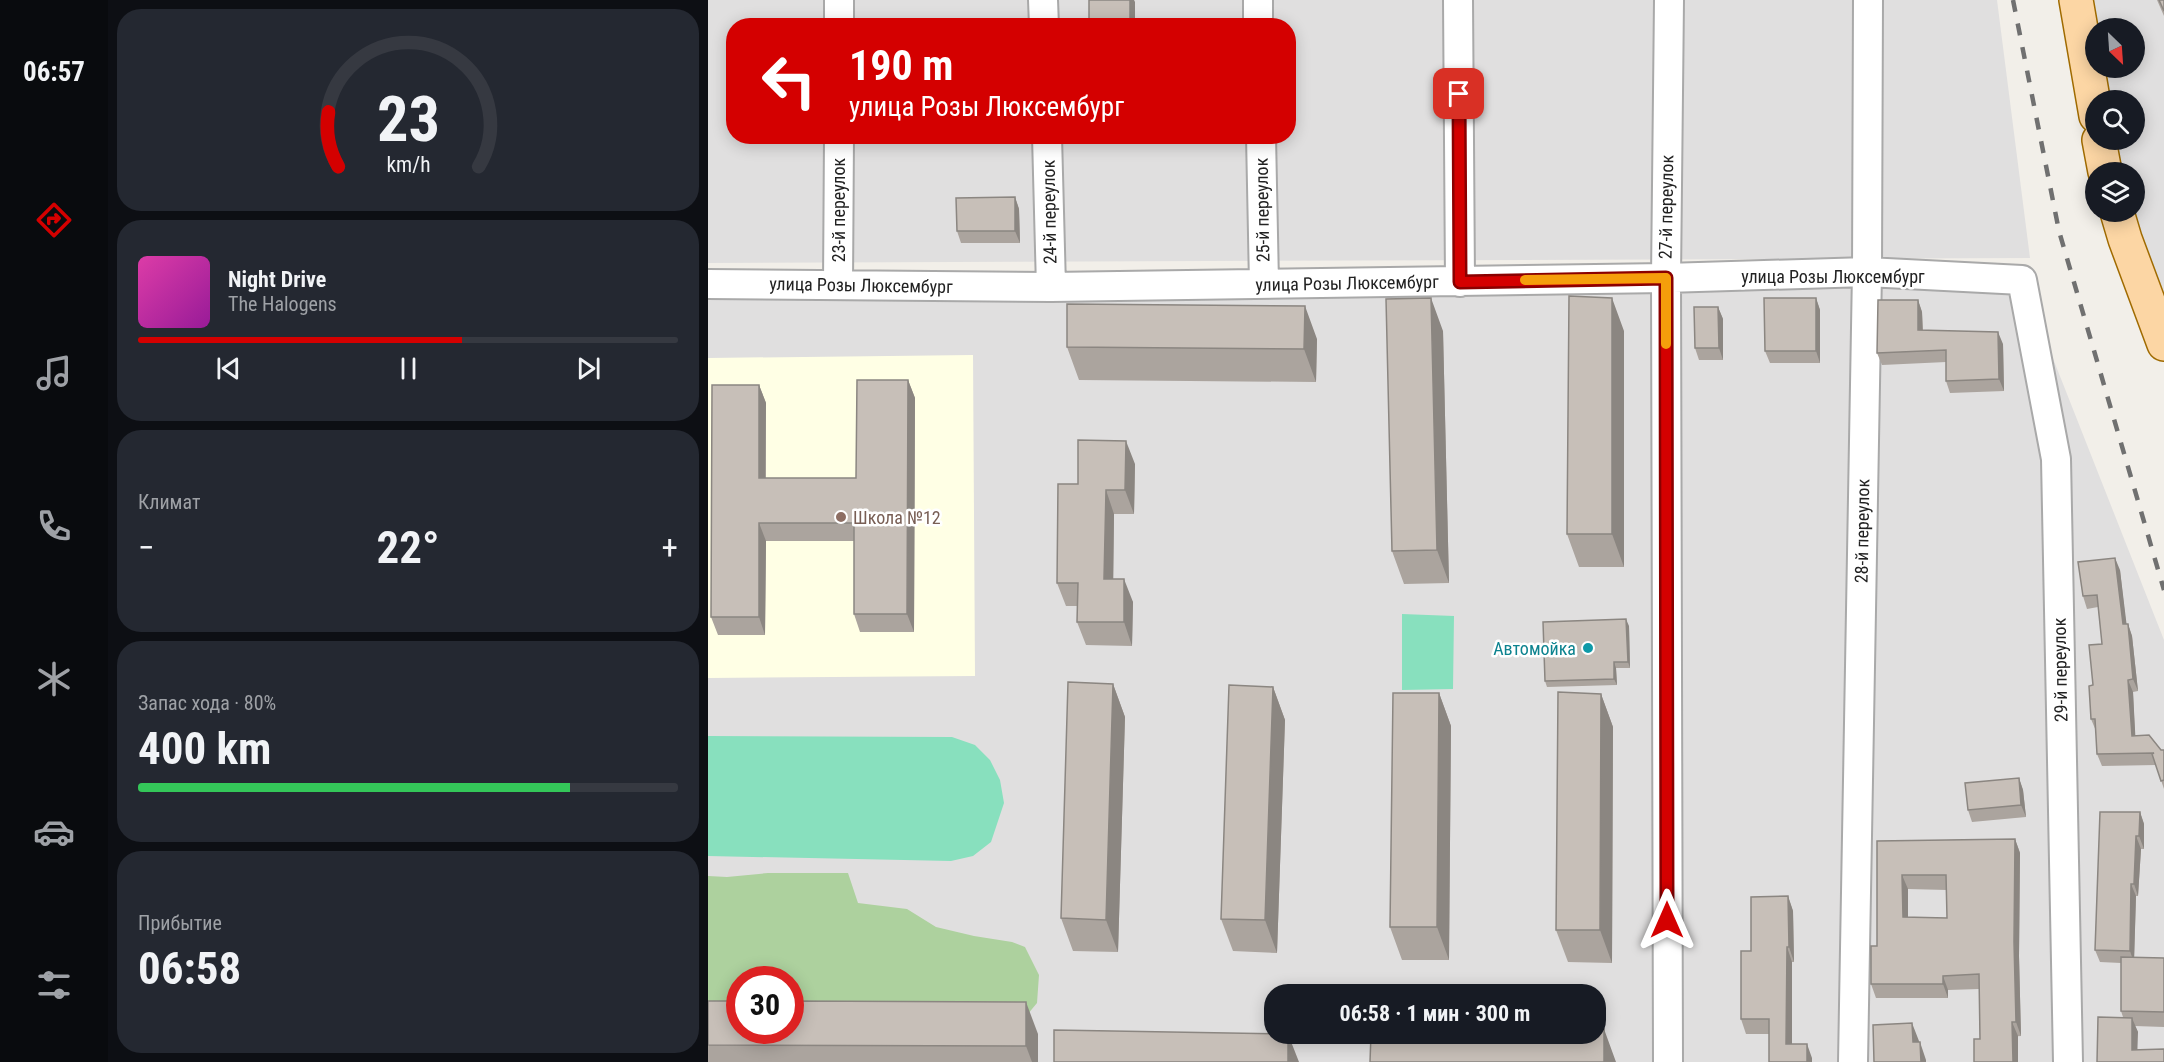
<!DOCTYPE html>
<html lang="ru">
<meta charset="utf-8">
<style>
body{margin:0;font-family:"Roboto Condensed",sans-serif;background:#242831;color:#f1f3f6;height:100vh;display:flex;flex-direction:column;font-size:22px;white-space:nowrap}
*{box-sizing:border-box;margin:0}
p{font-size:20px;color:#9ea1a6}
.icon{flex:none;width:33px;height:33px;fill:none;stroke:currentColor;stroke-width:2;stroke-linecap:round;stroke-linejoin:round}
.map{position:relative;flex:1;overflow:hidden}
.drawer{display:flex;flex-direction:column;gap:9px;padding:9px;background:#0d0f14;width:600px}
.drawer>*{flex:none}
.top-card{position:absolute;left:18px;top:18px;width:570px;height:126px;border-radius:24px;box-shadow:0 3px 15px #0003;background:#d40000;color:#fff;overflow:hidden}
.needle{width:39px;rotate:155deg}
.controls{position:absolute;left:1377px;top:18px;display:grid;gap:12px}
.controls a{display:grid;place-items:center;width:60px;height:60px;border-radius:50%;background:#171b24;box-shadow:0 3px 15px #0003;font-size:30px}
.speed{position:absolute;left:18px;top:966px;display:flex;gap:12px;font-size:30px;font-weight:700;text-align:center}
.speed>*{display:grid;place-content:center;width:78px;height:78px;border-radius:50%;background:#171b24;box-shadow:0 3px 15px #0003;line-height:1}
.speed .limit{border:9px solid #d22;background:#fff;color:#111}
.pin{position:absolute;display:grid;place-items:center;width:51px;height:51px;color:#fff;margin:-26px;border-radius:12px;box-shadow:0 3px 9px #0006}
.me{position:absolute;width:66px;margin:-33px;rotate:0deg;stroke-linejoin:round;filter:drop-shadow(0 0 4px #0008)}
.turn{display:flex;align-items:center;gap:21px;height:126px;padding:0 24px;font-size:27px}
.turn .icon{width:78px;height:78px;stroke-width:2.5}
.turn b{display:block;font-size:42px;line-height:51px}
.big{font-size:45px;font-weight:700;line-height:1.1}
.drawer .tile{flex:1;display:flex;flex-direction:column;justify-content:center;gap:9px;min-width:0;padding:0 21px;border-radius:24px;background:#242831}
.drawer .dial{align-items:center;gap:0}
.dial svg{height:156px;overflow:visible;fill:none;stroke:#363941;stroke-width:7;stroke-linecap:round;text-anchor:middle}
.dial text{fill:#f1f3f6;stroke:none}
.song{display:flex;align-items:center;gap:18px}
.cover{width:72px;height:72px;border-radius:9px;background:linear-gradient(135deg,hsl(320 70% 55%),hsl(300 70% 35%))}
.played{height:6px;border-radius:3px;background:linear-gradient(90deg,#d40000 60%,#363941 60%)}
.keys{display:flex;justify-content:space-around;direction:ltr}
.heat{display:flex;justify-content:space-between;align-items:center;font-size:33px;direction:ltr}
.charge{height:9px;border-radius:4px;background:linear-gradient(90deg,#34c759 80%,#363941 0)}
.trip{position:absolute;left:556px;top:984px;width:342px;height:60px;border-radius:24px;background:#171b24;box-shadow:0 3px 15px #0003;font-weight:700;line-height:60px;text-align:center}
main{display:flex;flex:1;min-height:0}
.tab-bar{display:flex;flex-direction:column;width:108px;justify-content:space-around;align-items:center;background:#090b0e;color:#9ea1a6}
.tab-bar .icon{width:42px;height:42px}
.tab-bar .selected{color:#d40000}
.tab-bar b{font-size:27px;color:#f1f3f6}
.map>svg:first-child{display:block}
.residential{fill:#e0dfdf;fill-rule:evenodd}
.education{fill:#ffffe5}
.forest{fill:#add19e}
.pitch{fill:#88e0be}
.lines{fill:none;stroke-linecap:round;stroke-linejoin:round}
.minor-casing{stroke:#a9a9a9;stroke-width:32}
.major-casing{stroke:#a06b00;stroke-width:36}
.minor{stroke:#fff;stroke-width:28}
.major{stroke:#fcd6a4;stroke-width:33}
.rail{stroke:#707070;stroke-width:4.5;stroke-dasharray:12 12;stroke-linecap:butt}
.wall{fill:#aba49e;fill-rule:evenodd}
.shaded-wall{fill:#8b8681}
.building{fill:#c7bfb8;stroke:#8b8681;stroke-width:1.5;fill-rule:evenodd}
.route-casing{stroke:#8a0000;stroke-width:15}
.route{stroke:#d40000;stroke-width:10}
.slow{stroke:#f59e0b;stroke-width:10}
.education-dot{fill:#8d6e63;stroke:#fff;stroke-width:2}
.culture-dot{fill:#0f9aa8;stroke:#fff;stroke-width:2}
.labels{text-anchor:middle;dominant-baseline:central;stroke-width:5;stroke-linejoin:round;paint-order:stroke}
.street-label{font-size:18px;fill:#222;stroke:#fff}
.education-label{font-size:18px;fill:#785e54;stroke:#fff;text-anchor:start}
.culture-label{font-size:18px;fill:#0d838f;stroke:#fff;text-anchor:end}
</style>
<main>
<nav class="tab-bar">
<b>06:57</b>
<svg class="icon selected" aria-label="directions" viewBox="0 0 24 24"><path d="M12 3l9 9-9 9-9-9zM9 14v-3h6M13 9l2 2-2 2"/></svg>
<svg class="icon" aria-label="music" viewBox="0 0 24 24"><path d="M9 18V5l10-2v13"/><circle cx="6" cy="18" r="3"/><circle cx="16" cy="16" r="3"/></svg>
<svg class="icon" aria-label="phone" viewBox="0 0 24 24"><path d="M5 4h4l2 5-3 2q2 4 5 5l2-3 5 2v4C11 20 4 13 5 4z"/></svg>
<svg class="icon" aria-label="climate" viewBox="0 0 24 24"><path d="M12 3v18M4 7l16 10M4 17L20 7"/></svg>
<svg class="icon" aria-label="car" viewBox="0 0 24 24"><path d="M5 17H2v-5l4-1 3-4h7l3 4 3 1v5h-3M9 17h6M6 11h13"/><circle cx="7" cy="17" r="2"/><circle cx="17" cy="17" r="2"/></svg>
<svg class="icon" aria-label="filters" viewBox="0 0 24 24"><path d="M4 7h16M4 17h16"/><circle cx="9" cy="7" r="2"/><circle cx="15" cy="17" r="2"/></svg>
</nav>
<section class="drawer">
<div class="tile dial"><svg viewBox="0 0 100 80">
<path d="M14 69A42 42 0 1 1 86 69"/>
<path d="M14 69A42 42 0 0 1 9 41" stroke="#d40000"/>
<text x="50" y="56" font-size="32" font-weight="700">23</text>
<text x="50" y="72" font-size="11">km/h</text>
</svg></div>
<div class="tile">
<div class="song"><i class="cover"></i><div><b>Night Drive</b><p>The Halogens</p></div></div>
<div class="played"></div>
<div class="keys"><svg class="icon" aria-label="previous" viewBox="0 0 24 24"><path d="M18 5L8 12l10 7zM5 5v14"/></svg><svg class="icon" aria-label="pause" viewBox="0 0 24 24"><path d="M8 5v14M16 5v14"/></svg><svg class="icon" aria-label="next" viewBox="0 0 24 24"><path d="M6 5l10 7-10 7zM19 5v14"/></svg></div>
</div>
<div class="tile"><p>Климат</p>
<div class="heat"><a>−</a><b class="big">22°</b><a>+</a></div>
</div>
<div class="tile"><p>Запас хода · 80%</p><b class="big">400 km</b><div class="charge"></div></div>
<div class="tile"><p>Прибытие</p><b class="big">06:58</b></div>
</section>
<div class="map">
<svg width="1456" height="1062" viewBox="0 0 1456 1062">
<rect width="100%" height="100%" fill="#f2efe9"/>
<!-- residential -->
<path class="residential" d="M0 0H1289L1322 258 0 263ZM26 26H580V136H26Z
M1368 0H1456V344L1409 212H1426V172H1397L1391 140H1426V100H1388ZM1388 28H1426V68H1388Z
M1314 280 1456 640V1062H0V284ZM32 980H82V1030H32ZM567 994H888V1034H567Z"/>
<!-- education -->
<path class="education" d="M265 355 267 676 0 678V358Z"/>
<!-- forest -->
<path class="forest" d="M60 873H140L150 903 199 909 228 927 266 936 304 942 317 947 331 975 329 1003 319 1015 83 1012 82 980H32L31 1014 0 1015V876L19 877Z"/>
<!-- pitch -->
<path class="pitch" d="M694 614 746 616 745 689 694 690Z
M0 736 244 737 267 745 282 760 292 780 296 803 283 842 265 856 243 861 0 856Z"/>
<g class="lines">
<!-- minor casing -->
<g class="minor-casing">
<path id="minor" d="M335 0 336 26
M550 0V26
M750 0 752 282
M131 26V0
M339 136 343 287
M553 136 556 284
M0 284 343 287 958 278 1159 272 1314 280 1348 459 1360 1062
M130 284 131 136
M960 1062 958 278 961 0
M1145 1062 1159 272 1160 0"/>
</g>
<!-- major casing -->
<g class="major-casing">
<path id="major" d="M1368 0 1388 116
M1391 140 1397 172
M1409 212 1417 239 1456 344"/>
</g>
<!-- minor -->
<use href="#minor" class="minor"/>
<!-- major -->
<use href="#major" class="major"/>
<!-- rail -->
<path class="rail" d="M1305 0 1351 231 1456 590"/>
</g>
<!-- wall -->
<path class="wall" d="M381 0H426L427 26H383L381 21Z
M1449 0H1456V16Z
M307 197 311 209 312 243H253L249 231Z
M1108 298 1112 310V363H1062L1057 351Z
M1210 300 1214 312 1215 330 1295 344 1296 391 1242 393 1238 381V362L1174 365 1169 353Z
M1010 307 1015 319V360H991L987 348Z
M735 331 741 583 696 584 684 551Z
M916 331V567H871L859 534Z
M609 339 608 382 371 380 359 347Z
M200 380 207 398 206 632H152L146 614V541H58L57 635H10L3 617 51 385 58 403V478H148Z
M427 464 426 514H406L405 579 425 602 424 646 378 645 369 622V606H358L349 583 370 484Z
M1412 570 1418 624H1420L1424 636 1430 691 1425 692 1427 736 1453 750H1456V789L1448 765 1394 766 1389 754 1388 731 1383 719 1385 685 1394 644 1390 607 1379 609 1375 596Z
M921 626 922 668H908L909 685 839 687 837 681Z
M405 684 417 717 410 952 365 951 353 918Z
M565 687 577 720 569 953 525 951 513 919Z
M731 693 743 726 741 960H694L682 927Z
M893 694 905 727 904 963 860 962 848 930Z
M1311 778 1315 790 1318 817 1264 822 1260 810Z
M1432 812 1436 824V849H1433L1430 896H1428L1426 958H1456V1027L1427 1026 1430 1032 1389 1062 1415 1017 1413 1011V963L1392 962 1387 950Z
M1307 839 1312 853 1311 956 1313 1036 1272 1039 1271 989 1240 990V998H1168L1163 984 1169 946V841ZM1200 889 1239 890V918L1200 917Z
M1080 896 1085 911 1086 962H1084V1044L1104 1058 1061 1034H1038L1033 1019 1043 951Z
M0 1001 330 1034V1062H0Z"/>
<!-- shaded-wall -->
<path class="shaded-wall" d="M422 0H426L427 2V26H424L422 21Z
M307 197 311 209 312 243 307 231Z
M723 298 735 331 741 583 729 550Z
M904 298 916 331V567L904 534Z
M1108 298 1112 310V363L1108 351Z
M1210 300 1214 312 1215 342 1210 330Z
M597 306 609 339 608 382 596 349Z
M1010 307 1015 319V360L1011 348Z
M1290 332 1295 344 1296 391 1291 379Z
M200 380 207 398 206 632 199 614Z
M51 385 58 403 57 496 51 478Z
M418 441 427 464 426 514 417 490Z
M398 490 406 514 405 602 396 579Z
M51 523 58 541 57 635 51 617Z
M1407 558 1412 570 1420 636 1415 624Z
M416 579 425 602 424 646 416 622Z
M918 619 921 626 922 668 920 662Z
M1420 624 1424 636 1430 691 1425 679Z
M906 662 908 668 909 685 906 679Z
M1420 680 1425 692 1428 748 1424 736Z
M405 684 417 717 410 952 398 920Z
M565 687 577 720 569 953 557 920Z
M731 693 743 726 741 960 729 927Z
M893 694 905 727 904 963 892 930Z
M1311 778 1315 790 1318 817 1313 805Z
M1432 812 1436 824V849L1431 836Z
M1428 836 1433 849 1430 896 1426 884Z
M1307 839 1312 853 1311 956 1313 1036 1308 1022 1306 942Z
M1194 875 1200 889V932L1195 917Z
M1423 884 1428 896 1426 963 1422 951Z
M1080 896 1085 911 1086 962 1081 947Z
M1079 947 1084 962V1058L1078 1044Z
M1235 976 1240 990V998L1235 984Z
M318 1002 330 1034V1062H324L318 1046Z
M1424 1018 1430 1032 1429 1062 1424 1050Z
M1304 1022 1310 1036V1062H1305Z
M1204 1023 1211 1041 1212 1060 1205 1042Z
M896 1029 908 1062H896Z
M580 1034 591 1062H580Z
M1212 1042 1218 1060V1062H1213Z
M1099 1044 1104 1058V1062H1099Z"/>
<!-- building -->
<path class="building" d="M381 0H422V21H381Z
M1451 0H1456V11Z
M307 197V231H249L248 198Z
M861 296 904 298V534H859Z
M723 298 729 550 684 551 678 299Z
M1056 298H1108V351H1057Z
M1170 300H1210V330L1290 332 1291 379 1238 381V350L1169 353Z
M359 304 597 306 596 349 359 347Z
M986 307H1010L1011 348H987Z
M149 380H200L199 614H146V523H51V617H3L4 385H51V478H148Z
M370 440 418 441 417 490H398L396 579H416V622H369L370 583H349L350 484H370Z
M1407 558 1415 624H1420L1425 679 1420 680 1424 736 1441 735 1453 750H1456V780L1453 781 1444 754 1446 753 1389 754 1387 719H1383L1381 686 1385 685 1381 645 1394 644 1389 595 1375 596 1370 562Z
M918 619 920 662H906V679L837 681 835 622Z
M360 682 405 684 398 920 353 918Z
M521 685 565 687 557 920 513 919Z
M850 692 893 694 892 930H848Z
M685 693H731L729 927H682Z
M1311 778 1313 805 1260 810 1257 783Z
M1392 812H1432L1431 836H1428L1426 884H1423L1422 951 1387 950Z
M1307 839 1306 942 1308 1022H1304L1305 1062H1266V1039H1272L1271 974 1235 976V984H1163V946H1169V841ZM1194 875H1238L1239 918 1195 917Z
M1080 896 1081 947H1079L1078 1044H1099V1062H1061V1019H1033V951H1043V897Z
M1413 957 1456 958V1012L1413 1011Z
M0 1001H32V1030H82V1001L318 1002V1046L0 1045Z
M1390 1017 1424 1018V1050L1456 1049V1062H1389Z
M1204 1023 1205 1042H1212L1213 1062H1166L1165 1025Z
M888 1029H896V1062H662L663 1034H888Z
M346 1030 580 1034V1062H346Z"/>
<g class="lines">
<!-- route casing -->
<g class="route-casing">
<path id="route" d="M751 94 752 282 958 278 959 920"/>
</g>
<!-- route -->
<use href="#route" class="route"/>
<!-- slow -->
<path class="slow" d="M817 280 958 278V344"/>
</g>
<!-- markers -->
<circle class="education-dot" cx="133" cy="517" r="6"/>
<circle class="culture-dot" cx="880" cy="648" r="6"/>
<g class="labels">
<!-- street labels -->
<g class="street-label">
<text transform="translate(958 207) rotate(-89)">27-й переулок</text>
<text transform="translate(130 210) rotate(-90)">23-й переулок</text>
<text transform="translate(554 210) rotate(-91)">25-й переулок</text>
<text transform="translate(341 212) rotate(-91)">24-й переулок</text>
<text x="1125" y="276">улица Розы Люксембург</text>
<text transform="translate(639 283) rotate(-1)">улица Розы Люксембург</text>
<text transform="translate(153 285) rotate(1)">улица Розы Люксембург</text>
<text transform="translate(1154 531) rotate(-89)">28-й переулок</text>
<text transform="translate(1352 670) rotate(-91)">29-й переулок</text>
</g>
<!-- education labels -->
<g class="education-label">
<text x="145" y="517">Школа №12</text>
</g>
<!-- culture labels -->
<g class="culture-label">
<text x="868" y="648">Автомойка</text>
</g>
</g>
</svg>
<div class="controls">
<a><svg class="needle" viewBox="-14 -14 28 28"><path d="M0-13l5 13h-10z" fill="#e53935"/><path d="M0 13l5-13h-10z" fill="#9ea1a6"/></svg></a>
<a><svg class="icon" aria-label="search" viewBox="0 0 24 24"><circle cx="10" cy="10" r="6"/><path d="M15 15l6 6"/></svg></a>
<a><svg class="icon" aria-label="layers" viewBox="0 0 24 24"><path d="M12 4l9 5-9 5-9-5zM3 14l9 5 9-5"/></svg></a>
</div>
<div class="speed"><div class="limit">30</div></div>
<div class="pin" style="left:751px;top:94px;background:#d93025"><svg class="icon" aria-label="arrive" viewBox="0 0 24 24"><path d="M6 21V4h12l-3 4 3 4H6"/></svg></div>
<svg class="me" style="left:959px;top:920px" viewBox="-20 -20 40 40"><path d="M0-17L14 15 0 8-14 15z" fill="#d40000" stroke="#fff" stroke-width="4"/></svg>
<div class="trip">06:58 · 1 мин · 300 m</div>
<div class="top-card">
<div class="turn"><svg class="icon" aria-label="left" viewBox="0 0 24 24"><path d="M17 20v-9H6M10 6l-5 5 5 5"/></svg><div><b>190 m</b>улица Розы Люксембург</div></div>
</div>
</div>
</main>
